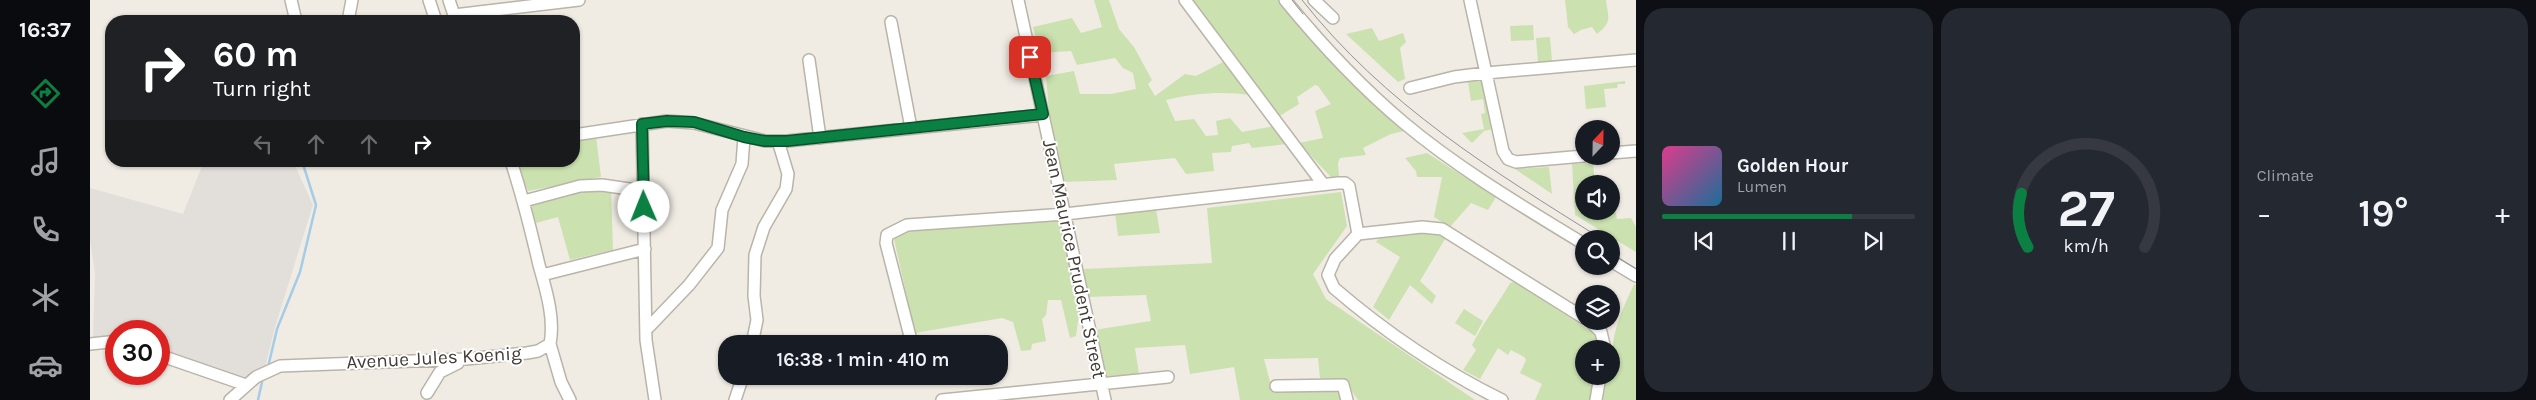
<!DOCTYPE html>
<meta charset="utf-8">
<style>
body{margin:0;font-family:Karla,sans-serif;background:#242831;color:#f1f3f6;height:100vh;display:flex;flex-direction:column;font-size:19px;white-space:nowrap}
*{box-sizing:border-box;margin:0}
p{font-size:16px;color:#9ea1a6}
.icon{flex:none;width:28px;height:28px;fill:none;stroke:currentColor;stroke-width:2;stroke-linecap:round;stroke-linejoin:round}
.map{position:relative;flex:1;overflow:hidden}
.panel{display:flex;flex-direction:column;gap:8px;padding:8px;background:#0d0f14;width:900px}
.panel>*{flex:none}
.banner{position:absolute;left:15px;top:15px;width:475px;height:152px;border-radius:20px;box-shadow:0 1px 4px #0004;background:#202124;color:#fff;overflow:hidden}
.needle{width:32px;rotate:22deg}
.buttons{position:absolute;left:1485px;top:120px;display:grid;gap:10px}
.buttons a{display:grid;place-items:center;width:45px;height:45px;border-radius:50%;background:#171b24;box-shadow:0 1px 4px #0004;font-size:25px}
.speed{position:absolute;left:15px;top:320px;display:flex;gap:10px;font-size:25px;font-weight:700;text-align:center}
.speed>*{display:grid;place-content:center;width:65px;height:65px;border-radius:50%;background:#171b24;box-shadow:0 1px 4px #0004;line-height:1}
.speed .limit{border:8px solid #d22;background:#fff;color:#111}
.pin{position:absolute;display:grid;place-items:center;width:42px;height:42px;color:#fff;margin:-21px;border-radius:10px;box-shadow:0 2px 8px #0006}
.me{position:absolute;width:55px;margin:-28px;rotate:359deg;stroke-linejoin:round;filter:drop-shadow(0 0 4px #0008)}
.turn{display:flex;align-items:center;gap:18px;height:105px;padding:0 25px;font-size:22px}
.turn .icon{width:65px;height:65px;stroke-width:2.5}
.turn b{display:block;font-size:35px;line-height:42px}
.lanes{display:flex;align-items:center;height:48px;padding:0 25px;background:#0003;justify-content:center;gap:25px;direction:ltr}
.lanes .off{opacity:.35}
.big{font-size:38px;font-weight:600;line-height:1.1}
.panel .card{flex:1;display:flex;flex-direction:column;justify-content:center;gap:8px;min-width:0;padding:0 18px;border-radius:20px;background:#242831}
.panel .dial{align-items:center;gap:0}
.dial svg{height:130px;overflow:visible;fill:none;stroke:#363941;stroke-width:7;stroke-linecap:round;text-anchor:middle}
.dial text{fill:#f1f3f6;stroke:none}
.song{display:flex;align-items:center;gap:15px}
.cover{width:60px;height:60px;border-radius:8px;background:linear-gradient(135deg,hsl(330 70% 55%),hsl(200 70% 35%))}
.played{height:5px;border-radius:2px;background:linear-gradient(90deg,#0b8043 75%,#363941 75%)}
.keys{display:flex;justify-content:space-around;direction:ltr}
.heat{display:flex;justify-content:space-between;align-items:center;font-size:28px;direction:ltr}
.panel .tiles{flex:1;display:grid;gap:8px;grid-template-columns:repeat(3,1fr)}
.trip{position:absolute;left:628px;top:335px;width:290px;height:50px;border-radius:20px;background:#171b24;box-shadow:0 1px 4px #0004;font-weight:600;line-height:50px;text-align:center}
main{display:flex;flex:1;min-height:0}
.tabs{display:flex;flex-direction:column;width:90px;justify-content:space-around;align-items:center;background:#090b0e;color:#9ea1a6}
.tabs .icon{width:35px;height:35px}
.tabs .selected{color:#0b8043}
.tabs b{font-size:22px;color:#f1f3f6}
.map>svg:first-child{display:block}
.industrial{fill:#e2ded9}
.green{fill:#cbe1b0}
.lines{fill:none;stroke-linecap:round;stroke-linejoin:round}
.stream{stroke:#a5cce7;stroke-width:2.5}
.minor-casing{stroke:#bab4a8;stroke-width:14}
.minor{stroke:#fff;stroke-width:11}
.tram{stroke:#939393;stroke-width:1}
.route-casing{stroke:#07532c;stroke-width:12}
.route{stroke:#0b8043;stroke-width:9}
.labels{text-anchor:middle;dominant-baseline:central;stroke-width:4;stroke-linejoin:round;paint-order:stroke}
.street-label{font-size:19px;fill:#413c35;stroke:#fff}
</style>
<main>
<nav class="tabs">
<b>16:37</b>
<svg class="icon selected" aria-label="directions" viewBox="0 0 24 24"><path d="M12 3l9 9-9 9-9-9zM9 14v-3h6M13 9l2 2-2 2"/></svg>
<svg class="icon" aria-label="music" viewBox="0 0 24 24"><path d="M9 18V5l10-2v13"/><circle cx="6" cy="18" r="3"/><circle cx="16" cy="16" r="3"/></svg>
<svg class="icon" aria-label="phone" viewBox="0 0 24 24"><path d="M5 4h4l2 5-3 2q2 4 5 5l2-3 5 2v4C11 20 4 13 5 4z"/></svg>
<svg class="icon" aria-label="climate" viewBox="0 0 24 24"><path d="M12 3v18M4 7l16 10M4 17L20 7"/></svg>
<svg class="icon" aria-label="car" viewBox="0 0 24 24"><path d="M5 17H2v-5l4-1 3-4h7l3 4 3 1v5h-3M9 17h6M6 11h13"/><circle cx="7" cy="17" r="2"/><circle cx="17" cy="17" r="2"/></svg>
</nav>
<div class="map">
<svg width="1546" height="400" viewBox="0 0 1546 400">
<rect width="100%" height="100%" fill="#f0ece4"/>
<!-- industrial -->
<path class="industrial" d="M114 161H203L223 205 185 327 175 368 156 381 69 351V331H26V341L3 337 5 273 0 240V188L93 214Z"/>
<!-- green -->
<path class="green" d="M1004 0H1019L1029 29 1044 47 1062 80 1058 84 1065 96 1095 74 1106 76 1135 61 1161 95C1131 91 1105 93 1076 100L1085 121 1104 119 1116 136 1128 135 1126 121 1140 118 1152 132 1185 126 1197 144 1162 148 1159 143 1142 146 1141 152 1122 153 1124 171 1096 174 1085 158 1024 164 1027 180 974 182 959 112 956 76 984 71 990 94H1021L1046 89 1043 73 1033 68 1025 58 987 65 981 51 950 53 943 27 982 18 991 33 1012 27Z
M1103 0H1191L1318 130 1301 134 1273 148 1276 155 1250 158 1248 163 1249 176 1241 177 1209 143 1233 138 1225 111 1241 104 1228 86 1225 85 1207 97 1209 104 1188 117Z
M1475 0H1516C1518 17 1523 22 1507 34L1502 27 1491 30 1484 34 1478 27Z
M1443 25 1444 40 1421 41 1420 26Z
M1282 28 1289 41 1313 33 1316 42 1310 48 1315 79 1308 82 1256 34Z
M1460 37 1462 61 1448 62 1446 38Z
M1392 80 1403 129 1394 131 1382 143 1372 133 1394 129 1391 114 1395 113 1393 99 1381 101 1378 82Z
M1535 81V84H1528L1527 88 1514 89 1516 107 1496 109 1494 86Z
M506 136 511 177 438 191 426 161H484V140Z
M1337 153 1406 197 1398 210 1381 203 1360 227 1344 217 1352 177H1327L1326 171 1315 158Z
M1503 163 1505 184H1494V211H1521L1519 184H1521L1527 219 1541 218 1546 227V252L1485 215 1482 164Z
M1459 167 1462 194 1425 169Z
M521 188 523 250 480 260 468 217 446 223 440 203 485 191Z
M1251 192 1257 226 1223 274 1236 299 1385 400H1268L1254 380 1230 378 1228 358 1174 359 1182 389H1251L1253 400H1150L1144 367 1100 374 1095 345 1045 348 1049 374 1017 376 1004 330 1061 321 1056 295 998 297 994 269 1122 263 1117 208Z
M1066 209 1070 233 1028 236 1025 213Z
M971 219 989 313 986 336 980 338 971 300H958L956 315 952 319 956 341 942 344 941 350 931 351 923 322 912 318 825 333 804 239 816 232 904 222Z
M1329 231 1347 233 1355 239 1330 281 1346 296 1342 304 1320 285 1299 320 1283 307 1310 257 1286 242 1289 238 1324 235Z
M1424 282 1510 337V349H1494V376H1509L1504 400H1445L1452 384 1430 373 1436 360 1434 357 1421 350 1418 355 1408 348 1390 379 1373 370 1386 350 1382 345C1393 323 1408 304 1420 283Z
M1544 284 1546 285V400H1513L1517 376H1521C1521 335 1527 321 1544 284Z
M1374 309 1393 321 1385 336 1365 323Z"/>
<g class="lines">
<!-- stream -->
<path class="stream" d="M179 363 187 329 210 272 226 205 212 161
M168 400 172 382"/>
<!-- minor casing -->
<g class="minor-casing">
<path id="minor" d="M201 0 206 21
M339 0 346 21
M359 0 366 21
M928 0 1015 400
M1095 0 1233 184
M1195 0C1231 44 1270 86 1314 123 1369 169 1432 206 1494 244
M1224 0 1243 18
M1380 0 1413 151 1418 159 1426 162 1494 156
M364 15 489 0
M258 21 262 0
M801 22 821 128
M719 60 730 138
M1320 88 1364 77 1396 73 1546 60
M552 124 556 340 565 400
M484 135 577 121 604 123 675 141H697L953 115
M1521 153 1546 151
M434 201 490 186 512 185 553 191
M1521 261 1546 276
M452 275 555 249
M1500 321 1511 332 1515 349
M556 330 599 285 628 248 632 210 652 164 654 137
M0 344 19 342 26 344
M460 344 471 382 480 400
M662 344 667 320 664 296 665 255 674 227 696 189 698 174 688 141
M822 344 796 243 797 235 817 225 975 214 1248 183H1255L1259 186 1268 234
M69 355 156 385
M1186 386 1253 385 1257 400
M337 393 350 372 368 363
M140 400 166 377 190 366 376 359 437 353 448 351 460 344C465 318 456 290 449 265 441 230 432 195 421 161
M645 400 653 376
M852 400 1078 377
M1412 400C1351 370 1295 332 1244 288L1238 275 1245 259 1268 234 1332 227 1352 229 1494 318
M1506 400 1510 376"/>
</g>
<!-- minor -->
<use href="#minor" class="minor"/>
<!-- tram -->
<path class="tram" d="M1202 0 1213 14
M1212 0C1294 104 1401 170 1512 239
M1521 253 1546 269"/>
</g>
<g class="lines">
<!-- route casing -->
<g class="route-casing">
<path id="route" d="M554 207 552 124 577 121 604 122 654 137 675 141H697L953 114 940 57"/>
</g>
<!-- route -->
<use href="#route" class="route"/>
</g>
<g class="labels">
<!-- street labels -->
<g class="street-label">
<text transform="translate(984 259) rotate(78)">Jean Maurice Prudent Street</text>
<text transform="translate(344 358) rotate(-3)">Avenue Jules Koenig</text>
</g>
</g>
</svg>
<div class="buttons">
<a><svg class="needle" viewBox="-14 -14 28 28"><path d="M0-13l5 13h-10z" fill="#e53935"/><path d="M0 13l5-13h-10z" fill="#9ea1a6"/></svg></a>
<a><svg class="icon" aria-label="sound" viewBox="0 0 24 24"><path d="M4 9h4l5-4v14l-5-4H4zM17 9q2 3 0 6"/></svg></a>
<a><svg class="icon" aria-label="search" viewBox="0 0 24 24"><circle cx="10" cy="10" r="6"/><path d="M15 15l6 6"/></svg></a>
<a><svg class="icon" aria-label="layers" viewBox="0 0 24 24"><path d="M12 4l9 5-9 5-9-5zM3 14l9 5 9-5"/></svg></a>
<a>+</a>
</div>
<div class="speed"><div class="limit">30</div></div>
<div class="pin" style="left:940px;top:57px;background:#d93025"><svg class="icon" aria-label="arrive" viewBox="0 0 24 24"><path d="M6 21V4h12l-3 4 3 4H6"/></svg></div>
<svg class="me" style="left:554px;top:207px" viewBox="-20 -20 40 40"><circle r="19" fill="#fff"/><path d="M0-13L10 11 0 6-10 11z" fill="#0b8043"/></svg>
<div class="trip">16:38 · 1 min · 410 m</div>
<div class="banner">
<div class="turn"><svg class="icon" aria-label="right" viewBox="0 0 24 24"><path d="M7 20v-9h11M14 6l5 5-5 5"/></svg><div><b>60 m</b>Turn right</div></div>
<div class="lanes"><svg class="icon off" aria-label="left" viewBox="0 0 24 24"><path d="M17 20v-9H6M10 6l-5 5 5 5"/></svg><svg class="icon off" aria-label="ahead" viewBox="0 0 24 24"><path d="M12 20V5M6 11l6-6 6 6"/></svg><svg class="icon off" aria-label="ahead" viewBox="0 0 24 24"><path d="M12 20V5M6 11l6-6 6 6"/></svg><svg class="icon" aria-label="right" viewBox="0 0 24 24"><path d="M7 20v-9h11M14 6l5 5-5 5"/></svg></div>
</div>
</div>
<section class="panel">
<div class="tiles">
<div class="card">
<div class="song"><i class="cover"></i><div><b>Golden Hour</b><p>Lumen</p></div></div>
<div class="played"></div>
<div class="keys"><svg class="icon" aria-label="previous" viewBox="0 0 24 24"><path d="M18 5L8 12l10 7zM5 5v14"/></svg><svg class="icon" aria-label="pause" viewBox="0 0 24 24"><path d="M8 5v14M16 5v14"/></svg><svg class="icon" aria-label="next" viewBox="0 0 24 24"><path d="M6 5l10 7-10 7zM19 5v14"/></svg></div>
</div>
<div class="card dial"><svg viewBox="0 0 100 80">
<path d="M14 69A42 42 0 1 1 86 69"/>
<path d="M14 69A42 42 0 0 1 10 36" stroke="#0b8043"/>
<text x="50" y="56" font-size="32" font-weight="700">27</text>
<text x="50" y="72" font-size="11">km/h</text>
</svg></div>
<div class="card"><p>Climate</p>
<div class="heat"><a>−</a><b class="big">19°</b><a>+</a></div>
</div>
</div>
</section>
</main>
